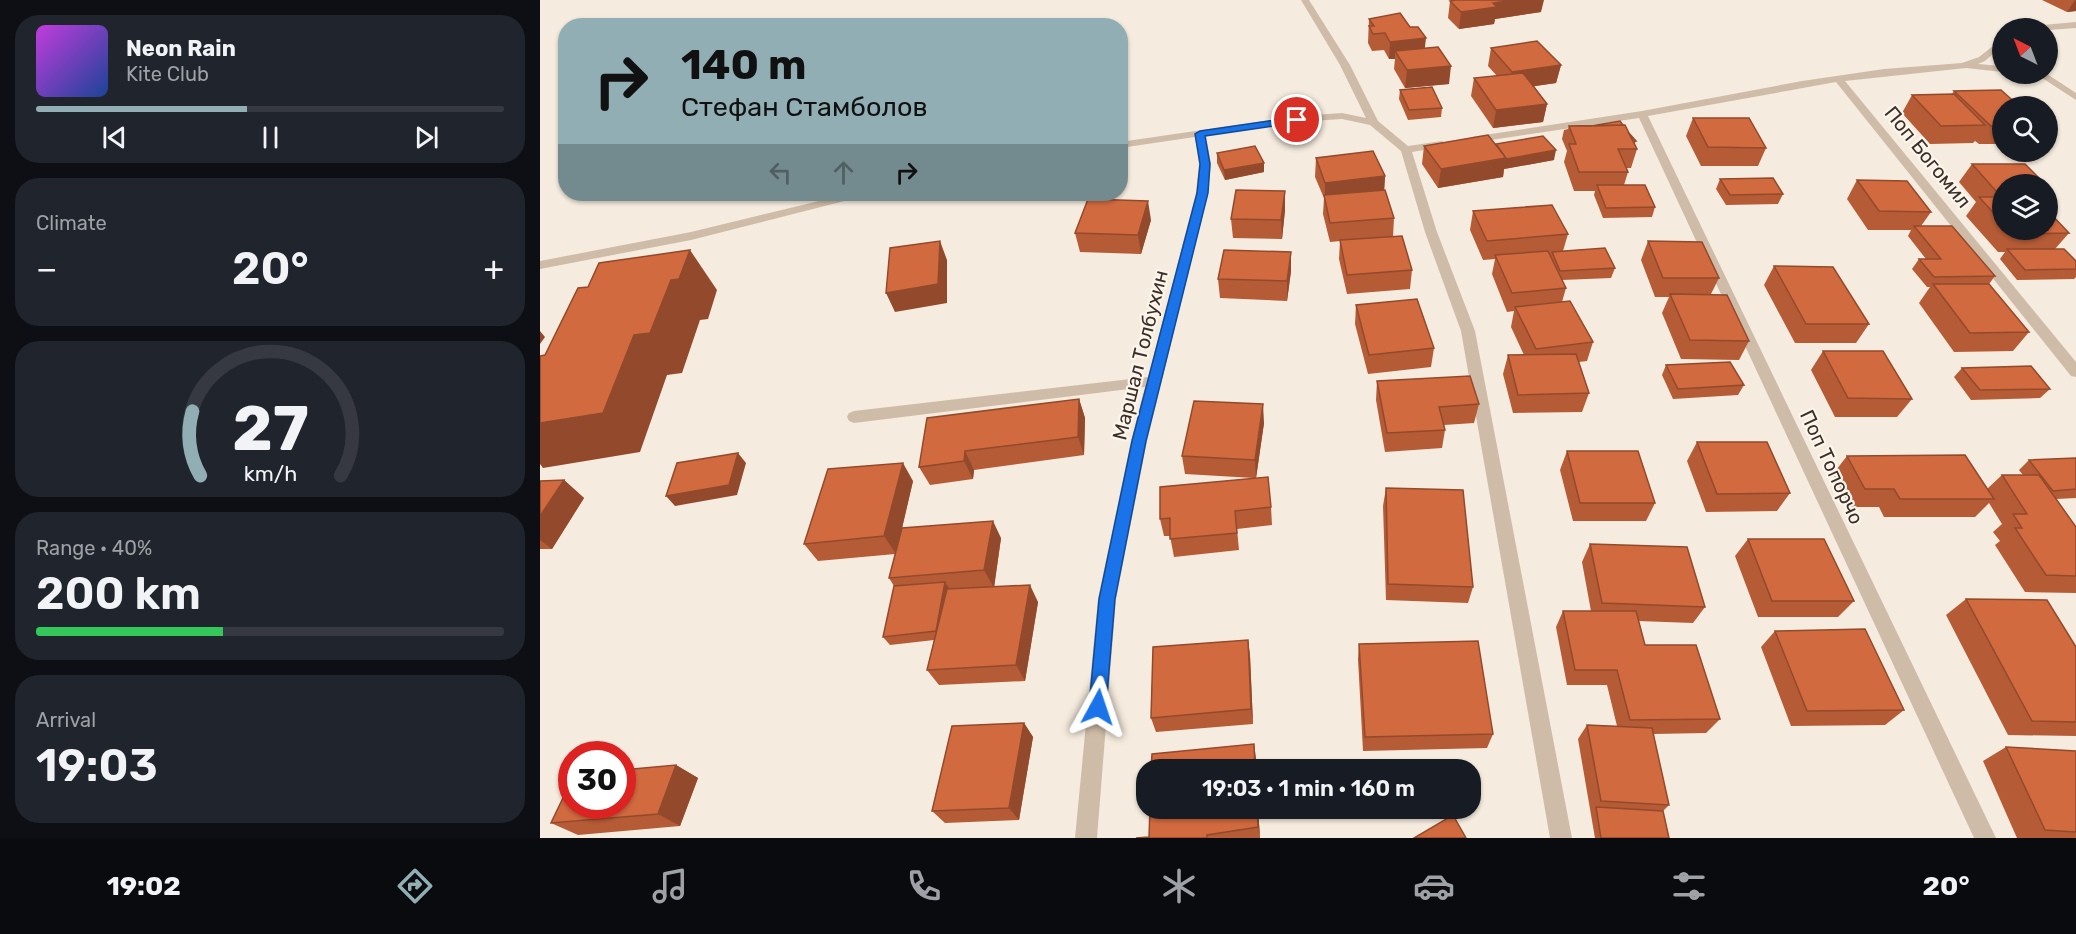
<!DOCTYPE html>
<meta charset="utf-8">
<style>
body{margin:0;font-family:Rubik,sans-serif;background:#20242c;color:#f1f3f6;height:100vh;display:flex;flex-direction:column;font-size:22px;white-space:nowrap}
*{box-sizing:border-box;margin:0}
p{font-size:20px;color:#9ea1a6}
.icon{flex:none;width:33px;height:33px;fill:none;stroke:currentColor;stroke-width:2;stroke-linecap:round;stroke-linejoin:round}
.map{position:relative;flex:1;overflow:hidden}
.side{display:flex;flex-direction:column;gap:15px;padding:15px;background:#0d0f14;width:540px}
.side>*{flex:none}
.top-card{position:absolute;left:18px;top:18px;width:570px;height:183px;border-radius:24px;box-shadow:0 2px 4px #0004;background:#90aeb3;color:#111;overflow:hidden}
.needle{width:39px;rotate:318deg}
.buttons{position:absolute;left:1452px;top:18px;display:grid;gap:12px}
.buttons a{display:grid;place-items:center;width:66px;height:66px;border-radius:50%;background:#171b24;box-shadow:0 2px 4px #0004;font-size:30px}
.speed{position:absolute;left:18px;top:741px;display:flex;gap:12px;font-size:30px;font-weight:700;text-align:center}
.speed>*{display:grid;place-content:center;width:78px;height:78px;border-radius:50%;background:#171b24;box-shadow:0 2px 4px #0004;line-height:1}
.speed .limit{border:9px solid #d22;background:#fff;color:#111}
.pin{position:absolute;display:grid;place-items:center;width:51px;height:51px;color:#fff;margin:-26px;border:3px solid #fff;border-radius:50%;box-shadow:0 2px 6px #0007}
.me{position:absolute;width:66px;margin:-33px;rotate:5deg;stroke-linejoin:round;filter:drop-shadow(0 0 4px #0008)}
.turn{display:flex;align-items:center;gap:21px;height:126px;padding:0 24px;font-size:27px}
.turn .icon{width:78px;height:78px;stroke-width:2.5}
.turn b{display:block;font-size:42px;line-height:51px}
.lanes{display:flex;align-items:center;height:57px;padding:0 24px;background:#0003;justify-content:center;gap:30px;direction:ltr}
.lanes .off{opacity:.35}
.big{font-size:45px;font-weight:600;line-height:1.1}
.side .card{flex:1;display:flex;flex-direction:column;justify-content:center;gap:9px;min-width:0;padding:0 21px;border-radius:24px;background:#20242c}
.side .dial{align-items:center;gap:0}
.dial svg{height:156px;overflow:visible;fill:none;stroke:#363941;stroke-width:7;stroke-linecap:round;text-anchor:middle}
.dial text{fill:#f1f3f6;stroke:none}
.song{display:flex;align-items:center;gap:18px}
.cover{width:72px;height:72px;border-radius:9px;background:linear-gradient(135deg,hsl(290 70% 55%),hsl(220 70% 35%))}
.played{height:6px;border-radius:3px;background:linear-gradient(90deg,#90aeb3 45%,#363941 45%)}
.keys{display:flex;justify-content:space-around;direction:ltr}
.heat{display:flex;justify-content:space-between;align-items:center;font-size:33px;direction:ltr}
.charge{height:9px;border-radius:4px;background:linear-gradient(90deg,#34c759 40%,#363941 0)}
.trip{position:absolute;left:596px;top:759px;width:345px;height:60px;border-radius:24px;background:#171b24;box-shadow:0 2px 4px #0004;font-weight:600;line-height:60px;text-align:center}
.tab-bar{display:flex;height:96px;justify-content:space-around;align-items:center;background:#090b0e;color:#9ea1a6}
.tab-bar .icon{width:42px;height:42px}
.tab-bar .on{color:#90aeb3}
.tab-bar b{font-size:27px;color:#f1f3f6}
main{display:flex;flex:1;min-height:0}
.map>svg:first-child{display:block}
.lines{fill:none;stroke-linecap:round;stroke-linejoin:round}
.minor{fill:#cfbca8;fill-rule:evenodd}
.wall{fill:#b55b36}
.shaded-wall{fill:#934a2c}
.building{fill:#d26a3f;stroke:#934a2c;stroke-width:1.5}
.route{fill:#1a73e8;stroke:#114b97;stroke-width:1.5}
.labels{text-anchor:middle;dominant-baseline:central;stroke-width:4.5;stroke-linejoin:round;paint-order:stroke}
.street-label{font-size:20px;fill:#3b2f29;stroke:#fcf5eb}
</style>
<main>
<section class="side">
<div class="card">
<div class="song"><i class="cover"></i><div><b>Neon Rain</b><p>Kite Club</p></div></div>
<div class="played"></div>
<div class="keys"><svg class="icon" aria-label="previous" viewBox="0 0 24 24"><path d="M18 5L8 12l10 7zM5 5v14"/></svg><svg class="icon" aria-label="pause" viewBox="0 0 24 24"><path d="M8 5v14M16 5v14"/></svg><svg class="icon" aria-label="next" viewBox="0 0 24 24"><path d="M6 5l10 7-10 7zM19 5v14"/></svg></div>
</div>
<div class="card"><p>Climate</p>
<div class="heat"><a>−</a><b class="big">20°</b><a>+</a></div>
</div>
<div class="card dial"><svg viewBox="0 0 100 80">
<path d="M14 69A42 42 0 1 1 86 69"/>
<path d="M14 69A42 42 0 0 1 10 36" stroke="#90aeb3"/>
<text x="50" y="56" font-size="32" font-weight="700">27</text>
<text x="50" y="72" font-size="11">km/h</text>
</svg></div>
<div class="card"><p>Range · 40%</p><b class="big">200 km</b><div class="charge"></div></div>
<div class="card"><p>Arrival</p><b class="big">19:03</b></div>
</section>
<div class="map">
<svg width="1536" height="838" viewBox="0 0 1536 838">
<rect width="100%" height="100%" fill="#f5ebde"/>
<g class="lines">
<!-- minor -->
<path class="minor" d="M761 0H769L810 65 838 121 868 146 902 141 907 144 902 147 872 152 897 232 935 331 1032 838H1010L921 331 885 232 861 151 830 125 802 119 757 122 666 136 671 164 668 193 607 441 576 599 557 838H535L558 599 591 441 605 387 314 423 309 421 307 417 309 413 314 411 608 377 656 193 659 164 655 137 580 148V142L757 116 802 113 826 118 800 65Z
M1536 22V28L1508 30 1499 28 1503 25Z
M1462 39V46L1445 61 1438 64 1462 66V72L1426 68 1305 81 1536 362V377L1531 376 1296 82 1108 116 1456 838H1434L1099 118 931 143 926 140 931 137 1102 111 1262 81 1344 69 1422 63 1439 57Z
M1496 74H1507L1536 93V100Z
M308 194H326L324 196 151 240 0 269V261L151 232Z"/>
</g>
<!-- wall -->
<path class="wall" d="M1502 0H1536V11L1527 12Z
M910 1 1001 12 955 19 954 24 919 29 908 18Z
M829 19 870 27 885 48 909 84 865 88 854 69 855 59H849L844 50 832 51 828 43Z
M951 48 1021 65 1016 83 994 86 1007 104 1003 122 953 128 931 96 934 78 957 76 948 66Z
M860 90 902 108 901 117 868 120 859 99Z
M1414 91 1462 106V144H1439L1435 141 1433 143 1390 144 1362 113 1372 95 1412 94Z
M1153 118 1226 148 1218 166H1161L1146 136Z
M1029 126H1051L1088 132 1096 141 1094 145 1097 149 1091 168H1086L1088 172 1084 185 1115 207 1112 217 1063 218 1054 195 1055 191H1034L1024 162 1027 151 1022 139 1024 130 1028 129Z
M956 144 1014 160 964 169 963 177 898 188 882 164 884 146Z
M677 153 724 172 685 180 677 163Z
M776 158 845 176 844 190 854 218 853 237 872 270 870 289 807 294 799 259 800 241 790 242 783 214 784 198 775 177Z
M1432 164 1462 184V230H1508L1529 233 1515 249 1536 261V277L1534 279 1477 280 1460 259 1465 252H1458L1426 216 1436 202 1419 182Z
M1180 179 1243 194 1238 204 1186 205 1176 189Z
M1317 180 1391 212 1381 226 1455 276 1449 284 1489 332 1473 351 1414 352 1379 303 1390 287H1387L1372 269 1379 259H1386L1368 236 1371 230H1328L1307 199Z
M1508 187 1512 192 1508 198Z
M745 191V210L742 239 693 238 691 219Z
M933 211 1028 234 1023 251 1075 268 1071 278 1022 280 1026 288 1022 302 1053 342 1047 361 1039 362 1049 393 1042 412 973 413 963 374 968 355H984L971 327 974 311 967 312 952 274 955 259 943 260 930 230Z
M611 220 601 254 540 252 535 233Z
M1108 241 1179 278 1171 294 1209 341 1199 360 1141 359 1122 313 1129 297H1115L1101 260Z
M1234 266 1329 324 1316 343H1255L1224 285Z
M751 271 747 301 680 298 678 279Z
M816 305 894 348 891 367 828 374 815 324Z
M1283 351 1372 399 1357 417H1295L1271 370Z
M1126 365 1204 385 1198 395 1133 399 1122 375Z
M1422 368 1510 389 1500 398 1431 400 1414 377Z
M837 381 939 404 934 423 904 425 905 430 902 448 845 452 836 400Z
M539 399 545 418 544 455 434 470 433 479 390 485 379 467Z
M724 423 716 478 731 507 732 525 697 529 699 550 634 557 630 536H624L620 519 714 478 645 474 642 456Z
M1157 442 1250 493 1237 511 1166 512 1147 461Z
M1027 451 1115 503 1106 521H1033L1020 470Z
M1307 456 1447 489 1462 475H1483L1479 470 1489 460 1536 458V498L1516 499 1536 527V593L1485 592 1455 545 1460 541 1453 532 1462 524 1449 503 1435 517H1344L1339 507H1310L1293 474Z
M24 480 44 498 12 549H0V481Z
M373 481 362 528 461 538 454 587 498 602 485 681 399 685 387 670 394 640 350 645 343 637 354 586 349 578 355 554 278 561 264 544Z
M846 488 933 587 928 603 846 600 843 506Z
M1208 539 1314 601 1298 617H1218L1195 556Z
M1050 544 1165 607 1153 623 1098 621 1105 645 1180 719 1166 733 1113 734 1129 805 1123 811 1129 838H1055L1038 739 1047 725 1077 726 1067 685H1027L1016 627 1023 611H1051L1042 562Z
M1426 599 1536 647V736L1468 735 1406 615Z
M1235 631 1364 710 1345 725 1251 726 1221 647Z
M708 640 710 656 713 724 616 732 611 718Z
M819 644 953 734 947 748 823 751 818 659Z
M484 723 493 737 479 820 405 823 392 811Z
M1466 747 1536 751V838H1477L1443 761Z
M136 765 158 778 140 826 38 835 11 823Z
M610 808H718L720 838H596L609 837Z"/>
<!-- shaded-wall -->
<path class="shaded-wall" d="M973 0H1004L1001 12 955 19 954 24 919 29 921 12 953 3Z
M1535 0H1536V11L1527 12Z
M886 38 884 55 855 51V59H849L850 42Z
M1021 65 1016 83 969 90 972 72Z
M911 66 909 84 865 88 867 70Z
M1007 104 1003 122 953 128 956 110Z
M1016 150 1014 160 964 169 963 177 898 188 901 169Z
M724 163V172L685 180 684 170Z
M845 176 844 194 785 202V183Z
M745 191V210L742 239 741 220Z
M608 201 611 220 601 254 598 235Z
M400 241 407 260V303L355 312 346 293Z
M150 250 177 290 168 319 160 320 142 373 127 375 100 452 3 468 0 464V423L94 335Z
M751 252V271L747 301V281Z
M0 331 5 337 0 344Z
M539 399 545 418 544 455 538 437Z
M723 404 724 423 716 478 715 460Z
M425 451 434 470 433 479 424 461Z
M198 453 206 463 197 495 135 506 126 496Z
M363 463 373 481 356 554 344 536Z
M24 480 44 498 12 549 0 540V516Z
M453 521 461 538 454 588 444 570Z
M405 582 411 591 396 631Z
M490 585 498 602 485 681 476 665Z
M708 640 710 656 713 724 711 709Z
M484 723 493 737 479 820 469 808Z
M714 744 716 758 717 770H715Z
M136 765 158 778 140 826 118 814Z
M717 808H718L720 838 718 827Z"/>
<!-- building -->
<path class="building" d="M916 0H973L953 3 957 7 921 12 910 1Z
M860 13 870 27H878L886 38 850 42 845 33 833 34 829 26H834L829 19Z
M997 41 1021 65 972 72 951 48Z
M898 47 911 66 867 70 855 51Z
M983 73 1007 104 956 110 934 78Z
M892 87 902 108 869 110 860 90Z
M1461 90 1479 106H1462V126H1451L1414 91Z
M1414 94 1445 125 1401 126 1372 95Z
M1153 118H1209L1226 148 1168 147Z
M1080 121 1083 125 1051 126Z
M1085 125 1097 149H1078L1088 172H1039L1029 144H1036L1029 126Z
M1088 132 1096 141H1093Z
M948 135 966 158 901 169 884 146Z
M1003 136 1016 150 966 159V158L956 144Z
M715 146 724 163 684 170 677 153Z
M833 151 845 176 785 183 776 158Z
M1432 164H1485L1505 184H1462V192L1456 191Z
M1233 178 1243 194 1190 195 1180 179Z
M1317 180 1367 181 1391 212 1339 211Z
M1057 185H1105L1115 207 1066 208Z
M696 190 745 191 741 220 691 219Z
M845 190 854 218 790 223 784 195Z
M1439 197H1462V222Z
M548 199 608 201 598 235 535 233Z
M1012 205 1028 234 947 241 933 211Z
M1508 211 1529 233 1473 234 1469 230H1508Z
M1374 226H1412L1455 276 1394 277 1379 259H1401Z
M862 236 872 270 807 275 800 240Z
M400 241 398 284 346 293 350 248Z
M1108 241 1162 242 1179 278H1123Z
M1065 248 1075 268 1020 271 1012 252Z
M1467 249H1524L1536 261V269L1485 270Z
M150 250 139 279 131 280 110 333 94 335 63 413 0 423V356L5 355 38 288 48 287 59 263Z
M684 250 751 252 747 281 678 279Z
M1008 251 1026 288 972 293 955 255Z
M1234 266 1293 267 1329 324H1266Z
M1393 284H1449L1489 332 1430 333Z
M1130 294 1187 295 1209 341 1150 340Z
M877 299 894 348 829 355 816 305Z
M1030 301 1053 342 996 349 975 307Z
M1283 351H1343L1372 399 1308 398Z
M1036 354 1049 393 978 395 968 355Z
M1190 362 1204 385 1138 389 1126 365Z
M1491 366 1510 389 1440 390 1422 368Z
M930 376 939 404 899 407 905 430 847 433 837 381Z
M539 399 538 437 425 451 424 461 379 467 387 418Z
M654 401 723 404 715 460 642 456Z
M1157 442H1227L1250 493 1177 494Z
M1027 451H1098L1115 503H1040Z
M198 453 189 485 126 496 137 463Z
M1425 455 1454 499H1360L1354 489H1325L1307 456Z
M1536 458V489L1513 491 1489 460Z
M363 463 344 536 264 544 288 469Z
M1462 475H1499L1536 527V576L1506 575 1475 528H1482L1473 514H1487Z
M728 477 731 507 695 511 697 533 630 539V518L620 519V487Z
M24 480 0 516V481Z
M846 488 923 490 933 587 848 584Z
M453 521 444 570 349 578 362 528Z
M1208 539H1284L1314 601H1232Z
M1050 544 1147 547 1165 607 1062 603Z
M405 582 396 631 343 637 354 586Z
M490 585 476 665 387 670 407 589Z
M1426 599 1507 600 1536 647V722L1492 721Z
M1023 611H1096L1105 645H1156L1180 719 1090 720 1077 670H1035Z
M1325 629 1364 710 1267 711 1235 631Z
M708 640 711 709 611 718 613 647Z
M938 641 953 734 825 737 819 644Z
M484 723 469 808 392 811 412 726Z
M1047 725 1112 728 1129 805 1061 801Z
M714 744 715 770H611L612 754Z
M1466 747 1536 751V832L1505 830Z
M136 765 118 814 11 823 32 779V806H82V770Z
M1056 807 1123 811 1129 838H1061Z
M610 808H717L718 827 667 835V838H596L609 837Z
M913 815 926 838H874Z"/>
<!-- route -->
<path class="route" d="M757 117 761 118V122L665 136 670 164 668 193 606 441 575 599 566 707 564 714 558 716 551 714 549 707 559 599 592 441 657 193 660 164 655 134 660 131Z"/>
<g class="labels">
<!-- street labels -->
<g class="street-label">
<text transform="translate(1388 157) rotate(51)">Поп Богомил</text>
<text transform="translate(600 355) rotate(-76)">Маршал Толбухин</text>
<text transform="translate(1292 467) rotate(65)">Поп Топорчо</text>
</g>
</g>
</svg>
<div class="buttons">
<a><svg class="needle" viewBox="-14 -14 28 28"><path d="M0-13l5 13h-10z" fill="#e53935"/><path d="M0 13l5-13h-10z" fill="#9ea1a6"/></svg></a>
<a><svg class="icon" aria-label="search" viewBox="0 0 24 24"><circle cx="10" cy="10" r="6"/><path d="M15 15l6 6"/></svg></a>
<a><svg class="icon" aria-label="layers" viewBox="0 0 24 24"><path d="M12 4l9 5-9 5-9-5zM3 14l9 5 9-5"/></svg></a>
</div>
<div class="speed"><div class="limit">30</div></div>
<div class="pin" style="left:757px;top:120px;background:#d93025"><svg class="icon" aria-label="arrive" viewBox="0 0 24 24"><path d="M6 21V4h12l-3 4 3 4H6"/></svg></div>
<svg class="me" style="left:558px;top:707px" viewBox="-20 -20 40 40"><path d="M0-17L14 15 0 8-14 15z" fill="#1a73e8" stroke="#fff" stroke-width="4"/></svg>
<div class="trip">19:03 · 1 min · 160 m</div>
<div class="top-card">
<div class="turn"><svg class="icon" aria-label="right" viewBox="0 0 24 24"><path d="M7 20v-9h11M14 6l5 5-5 5"/></svg><div><b>140 m</b>Стефан Стамболов</div></div>
<div class="lanes"><svg class="icon off" aria-label="left" viewBox="0 0 24 24"><path d="M17 20v-9H6M10 6l-5 5 5 5"/></svg><svg class="icon off" aria-label="ahead" viewBox="0 0 24 24"><path d="M12 20V5M6 11l6-6 6 6"/></svg><svg class="icon" aria-label="right" viewBox="0 0 24 24"><path d="M7 20v-9h11M14 6l5 5-5 5"/></svg></div>
</div>
</div>
</main>
<nav class="tab-bar">
<b>19:02</b>
<svg class="icon on" aria-label="directions" viewBox="0 0 24 24"><path d="M12 3l9 9-9 9-9-9zM9 14v-3h6M13 9l2 2-2 2"/></svg>
<svg class="icon" aria-label="music" viewBox="0 0 24 24"><path d="M9 18V5l10-2v13"/><circle cx="6" cy="18" r="3"/><circle cx="16" cy="16" r="3"/></svg>
<svg class="icon" aria-label="phone" viewBox="0 0 24 24"><path d="M5 4h4l2 5-3 2q2 4 5 5l2-3 5 2v4C11 20 4 13 5 4z"/></svg>
<svg class="icon" aria-label="climate" viewBox="0 0 24 24"><path d="M12 3v18M4 7l16 10M4 17L20 7"/></svg>
<svg class="icon" aria-label="car" viewBox="0 0 24 24"><path d="M5 17H2v-5l4-1 3-4h7l3 4 3 1v5h-3M9 17h6M6 11h13"/><circle cx="7" cy="17" r="2"/><circle cx="17" cy="17" r="2"/></svg>
<svg class="icon" aria-label="filters" viewBox="0 0 24 24"><path d="M4 7h16M4 17h16"/><circle cx="9" cy="7" r="2"/><circle cx="15" cy="17" r="2"/></svg>
<b>20°</b>
</nav>
